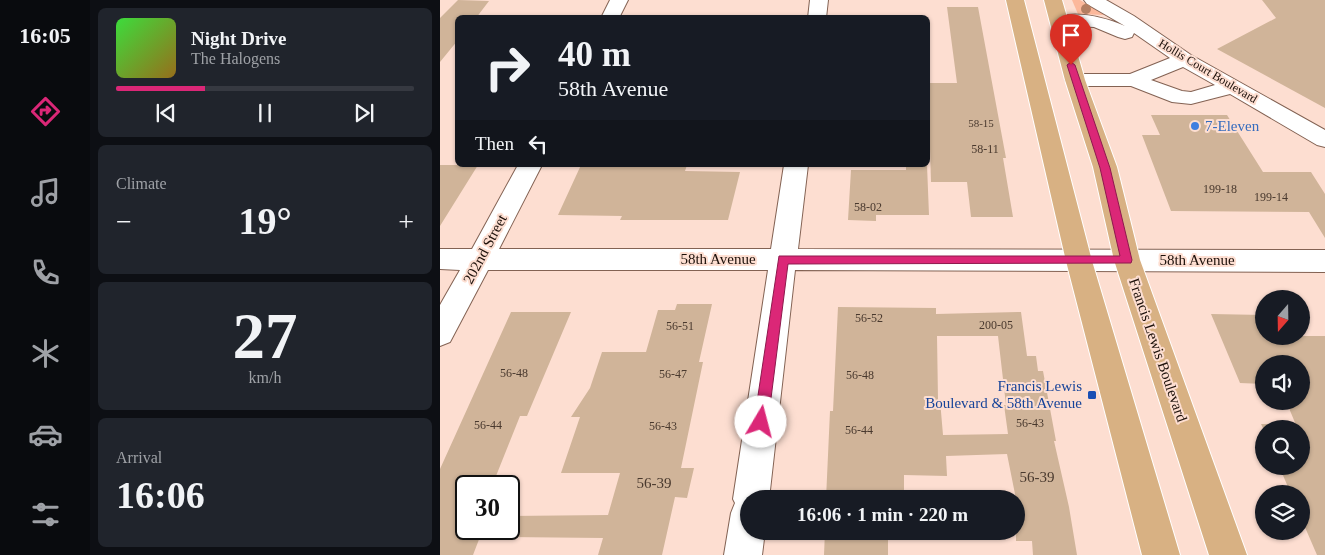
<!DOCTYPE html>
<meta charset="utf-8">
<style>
body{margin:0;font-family:"Times New Roman",serif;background:#20242c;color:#f1f3f6;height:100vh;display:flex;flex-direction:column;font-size:19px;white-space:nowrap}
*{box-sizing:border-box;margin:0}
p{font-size:16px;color:#9ea1a6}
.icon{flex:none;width:28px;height:28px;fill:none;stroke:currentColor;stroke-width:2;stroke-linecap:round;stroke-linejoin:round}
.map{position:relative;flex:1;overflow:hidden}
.panel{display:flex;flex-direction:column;gap:8px;padding:8px;background:#0d0f14;width:350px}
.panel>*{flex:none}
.top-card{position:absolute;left:15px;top:15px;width:475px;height:152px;border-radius:8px;box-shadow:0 1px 4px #0004;background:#171b24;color:#f1f3f6;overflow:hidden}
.needle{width:32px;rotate:200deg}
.controls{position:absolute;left:815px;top:290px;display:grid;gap:10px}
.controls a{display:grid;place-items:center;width:55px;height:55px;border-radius:50%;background:#171b24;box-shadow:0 1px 4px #0004;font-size:25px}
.speed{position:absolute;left:15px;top:475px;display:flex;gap:10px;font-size:25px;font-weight:700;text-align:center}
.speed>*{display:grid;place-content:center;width:65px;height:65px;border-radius:50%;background:#171b24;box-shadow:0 1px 4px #0004;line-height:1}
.speed .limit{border:2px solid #111;border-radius:8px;background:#fff;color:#111}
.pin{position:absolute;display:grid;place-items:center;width:42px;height:42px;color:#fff;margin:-51px -21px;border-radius:50% 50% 50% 0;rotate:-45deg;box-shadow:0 0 5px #0007}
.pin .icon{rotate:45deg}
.me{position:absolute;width:55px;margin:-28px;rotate:8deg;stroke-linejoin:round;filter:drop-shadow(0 0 4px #0008)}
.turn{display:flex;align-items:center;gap:18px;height:105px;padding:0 20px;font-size:22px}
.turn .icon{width:65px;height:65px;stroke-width:2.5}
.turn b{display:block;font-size:35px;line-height:42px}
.then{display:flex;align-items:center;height:48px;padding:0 20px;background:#0003;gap:10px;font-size:19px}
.big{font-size:38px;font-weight:700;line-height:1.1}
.panel .widget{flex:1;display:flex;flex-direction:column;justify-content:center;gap:8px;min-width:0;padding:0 18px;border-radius:8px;background:#20242c}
.panel .dial{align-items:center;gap:0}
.dial b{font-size:65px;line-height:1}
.song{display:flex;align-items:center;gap:15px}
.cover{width:60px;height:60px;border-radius:8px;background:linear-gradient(135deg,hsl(120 70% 55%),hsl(40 70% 35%))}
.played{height:5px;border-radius:2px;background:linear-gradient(90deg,#db2777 30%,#363941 30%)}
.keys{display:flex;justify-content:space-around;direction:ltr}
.heat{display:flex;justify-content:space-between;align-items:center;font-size:28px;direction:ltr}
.trip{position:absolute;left:300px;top:490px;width:285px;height:50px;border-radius:25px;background:#171b24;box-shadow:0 1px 4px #0004;font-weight:700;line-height:50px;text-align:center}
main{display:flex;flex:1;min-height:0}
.menu{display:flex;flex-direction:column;width:90px;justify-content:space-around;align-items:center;background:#090b0e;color:#9ea1a6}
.menu .icon{width:35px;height:35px}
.menu .selected{color:#db2777}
.menu b{font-size:22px;color:#f1f3f6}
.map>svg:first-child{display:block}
.green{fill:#fcb89b}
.building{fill:#d0b499;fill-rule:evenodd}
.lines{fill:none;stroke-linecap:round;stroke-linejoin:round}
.minor-casing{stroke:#836253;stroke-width:2}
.major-casing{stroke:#fff;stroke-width:2}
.minor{fill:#fff;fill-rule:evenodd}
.major{fill:#d8b183;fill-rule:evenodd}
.tree{fill:#b47e62}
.route{fill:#db2777;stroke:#8e194d}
.shop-dot{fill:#3f7fe0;stroke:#fdded1;stroke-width:2}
.transit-dot{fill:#1a4fb4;stroke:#fdded1;stroke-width:2}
.labels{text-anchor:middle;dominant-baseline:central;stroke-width:4;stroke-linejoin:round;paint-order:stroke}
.far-number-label{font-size:11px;fill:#49392e}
.far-street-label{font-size:12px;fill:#1c100a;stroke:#fdded1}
.number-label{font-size:12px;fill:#49392e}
.shop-label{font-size:15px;fill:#366cbe;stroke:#fdded1;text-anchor:start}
.street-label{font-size:15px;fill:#1c100a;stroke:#fdded1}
.transit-label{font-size:15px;fill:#164399;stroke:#fdded1;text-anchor:end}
.near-number-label{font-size:15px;fill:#49392e}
</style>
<main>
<nav class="menu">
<b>16:05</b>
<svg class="icon selected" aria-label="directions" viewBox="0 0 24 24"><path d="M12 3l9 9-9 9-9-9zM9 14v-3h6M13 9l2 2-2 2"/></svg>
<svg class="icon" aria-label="music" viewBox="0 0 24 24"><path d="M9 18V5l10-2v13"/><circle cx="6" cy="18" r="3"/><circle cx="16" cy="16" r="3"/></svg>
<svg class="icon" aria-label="phone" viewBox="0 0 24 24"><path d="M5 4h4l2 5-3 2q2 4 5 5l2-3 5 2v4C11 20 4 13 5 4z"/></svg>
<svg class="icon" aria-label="climate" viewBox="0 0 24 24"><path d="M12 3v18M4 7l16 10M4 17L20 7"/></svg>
<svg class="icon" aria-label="car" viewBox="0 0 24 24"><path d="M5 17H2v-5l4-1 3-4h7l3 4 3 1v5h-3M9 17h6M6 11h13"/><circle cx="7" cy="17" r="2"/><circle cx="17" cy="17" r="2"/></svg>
<svg class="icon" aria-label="filters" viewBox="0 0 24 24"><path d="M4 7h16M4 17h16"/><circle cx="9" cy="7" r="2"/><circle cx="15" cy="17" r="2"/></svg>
</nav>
<section class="panel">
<div class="widget">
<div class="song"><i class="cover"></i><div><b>Night Drive</b><p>The Halogens</p></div></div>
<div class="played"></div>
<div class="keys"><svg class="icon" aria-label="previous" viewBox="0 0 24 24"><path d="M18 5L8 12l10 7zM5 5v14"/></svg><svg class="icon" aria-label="pause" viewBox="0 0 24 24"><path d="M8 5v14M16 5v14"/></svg><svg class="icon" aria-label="next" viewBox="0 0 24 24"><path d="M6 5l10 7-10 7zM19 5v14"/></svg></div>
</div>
<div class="widget"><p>Climate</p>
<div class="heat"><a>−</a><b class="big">19°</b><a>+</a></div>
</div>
<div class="widget dial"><b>27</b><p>km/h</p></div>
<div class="widget"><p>Arrival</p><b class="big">16:06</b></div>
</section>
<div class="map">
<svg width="885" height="555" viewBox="0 0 885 555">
<rect width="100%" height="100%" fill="#fdded1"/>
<!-- green -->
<path class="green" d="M632 0H640L665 15 638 14Z"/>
<!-- building -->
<path class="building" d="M18 0 49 1 36 18H18V40L0 62V18Z
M822 0H885V108L777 49 836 18Z
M507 7H538L566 158H563L573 217H531L527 182H491L488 83H517Z
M711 115H787L823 172H871L885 194V238L869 212 731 211 702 135H720Z
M0 165H38L0 226Z
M141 165H247L245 171 300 172 288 220H180L182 216 118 215Z
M466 165H487L489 215H436V221L408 220 411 170H466Z
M237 304H272L259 362H263L241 468H254L247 498 235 497 222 555H158L163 538 62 537 65 529H69L70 516 168 515 180 473H121L140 417H131L150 388 162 352H206L218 310H235Z
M398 307 496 308V314L581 312 587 356H596L598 371H603L616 441H614L629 507 637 555H593L592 541H576V499L567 454 506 456 507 476 464 475V499H386L390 411H393ZM497 336H558L566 405H564L568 434 503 435 500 400H498Z
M71 312H131L87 416H80L52 486H26V530L43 529 33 555H0V469Z
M771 314 824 315V336H885V555H877L861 518V494H851L839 466H861V429L824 430 821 424 856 425 846 401H861V364H824V384L800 383Z
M385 531H465V539H448V555H384Z"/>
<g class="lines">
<!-- minor casing -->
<g class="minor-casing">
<path id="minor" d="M170 0H188L179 18H161Z
M370 0H388L386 18H368Z
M644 0H666L694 16 751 55 885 130V147L877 145 790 94 751 104 732 102 691 86H635L628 84 625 80 628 76 635 74H690L730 58 694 33 692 37 685 39 678 37 654 27 614 25 611 21 614 17C638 11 662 16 685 26L647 4ZM743 67 775 85 751 92 742 91 711 80Z
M78 165H102L59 249H331L344 165H368L358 249 885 250V272L355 270 329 499H309V531H325L322 555H284L291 513 295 503 293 499 328 270H48L10 342 0 346V305L20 270 0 269V249H32Z"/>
</g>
<!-- major casing -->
<g class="major-casing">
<path id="major" d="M566 0H584L652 261 740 555H702L626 261Z
M604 0H622L645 80 677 167 700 260 807 555H769L674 260 653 167 625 80Z"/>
</g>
<!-- minor -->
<use href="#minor" class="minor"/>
<!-- major -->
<use href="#major" class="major"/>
</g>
<!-- trees -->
<circle class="tree" cx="646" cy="9" r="5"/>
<!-- route -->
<path class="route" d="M631 62 635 65 670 168 692 260 691 263 348 264 328 422 326 427 321 429 316 427 314 422 339 256H680L660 168 627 65Z"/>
<!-- markers -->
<circle class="shop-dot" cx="755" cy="126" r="5"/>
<rect class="transit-dot" x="647" y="390" width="10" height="10" rx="2.5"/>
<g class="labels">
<!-- far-number labels -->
<g class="far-number-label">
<text x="541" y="123">58-15</text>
</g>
<!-- far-street labels -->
<g class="far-street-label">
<text transform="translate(768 71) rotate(31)">Hollis Court Boulevard</text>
</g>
<!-- number labels -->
<g class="number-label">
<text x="545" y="149">58-11</text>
<text x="780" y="189">199-18</text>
<text x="831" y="197">199-14</text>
<text x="428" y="207">58-02</text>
<text x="429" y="318">56-52</text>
<text x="556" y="325">200-05</text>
<text x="240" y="326">56-51</text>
<text x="74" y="373">56-48</text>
<text x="233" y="374">56-47</text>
<text x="420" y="375">56-48</text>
<text x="590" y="423">56-43</text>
<text x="48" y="425">56-44</text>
<text x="223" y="426">56-43</text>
<text x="419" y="430">56-44</text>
</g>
<!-- shop labels -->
<g class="shop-label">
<text x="765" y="126">7-Eleven</text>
</g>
<!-- street labels -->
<g class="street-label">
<text transform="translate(45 249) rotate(-62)">202nd Street</text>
<text x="278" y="259">58th Avenue</text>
<text x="757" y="260">58th Avenue</text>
<text transform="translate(718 350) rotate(71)">Francis Lewis Boulevard</text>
</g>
<!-- transit labels -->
<g class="transit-label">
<text x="642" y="386">Francis Lewis<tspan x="642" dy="17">Boulevard &amp; 58th Avenue</tspan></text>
</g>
<!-- near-number labels -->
<g class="near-number-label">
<text x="597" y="477">56-39</text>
<text x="214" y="483">56-39</text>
</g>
</g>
</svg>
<div class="controls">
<a><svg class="needle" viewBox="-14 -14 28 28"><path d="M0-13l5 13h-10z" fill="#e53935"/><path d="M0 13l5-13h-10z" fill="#9ea1a6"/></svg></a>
<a><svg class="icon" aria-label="sound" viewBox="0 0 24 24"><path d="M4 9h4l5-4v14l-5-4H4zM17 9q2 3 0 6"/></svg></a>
<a><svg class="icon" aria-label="search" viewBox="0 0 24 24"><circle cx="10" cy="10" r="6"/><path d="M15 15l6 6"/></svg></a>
<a><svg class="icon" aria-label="layers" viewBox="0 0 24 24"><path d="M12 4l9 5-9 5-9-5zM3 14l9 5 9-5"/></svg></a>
</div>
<div class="speed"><div class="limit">30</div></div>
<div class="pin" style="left:631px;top:65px;background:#d93025"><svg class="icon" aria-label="arrive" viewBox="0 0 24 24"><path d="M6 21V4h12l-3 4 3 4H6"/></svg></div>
<svg class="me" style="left:321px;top:422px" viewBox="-20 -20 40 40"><circle r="19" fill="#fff"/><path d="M0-13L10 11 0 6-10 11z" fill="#db2777"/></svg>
<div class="trip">16:06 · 1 min · 220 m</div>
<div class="top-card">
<div class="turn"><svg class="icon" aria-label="right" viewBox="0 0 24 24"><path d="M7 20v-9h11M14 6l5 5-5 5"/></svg><div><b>40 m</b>58th Avenue</div></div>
<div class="then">Then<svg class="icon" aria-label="left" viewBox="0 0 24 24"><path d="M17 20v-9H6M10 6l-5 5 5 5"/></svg></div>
</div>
</div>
</main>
